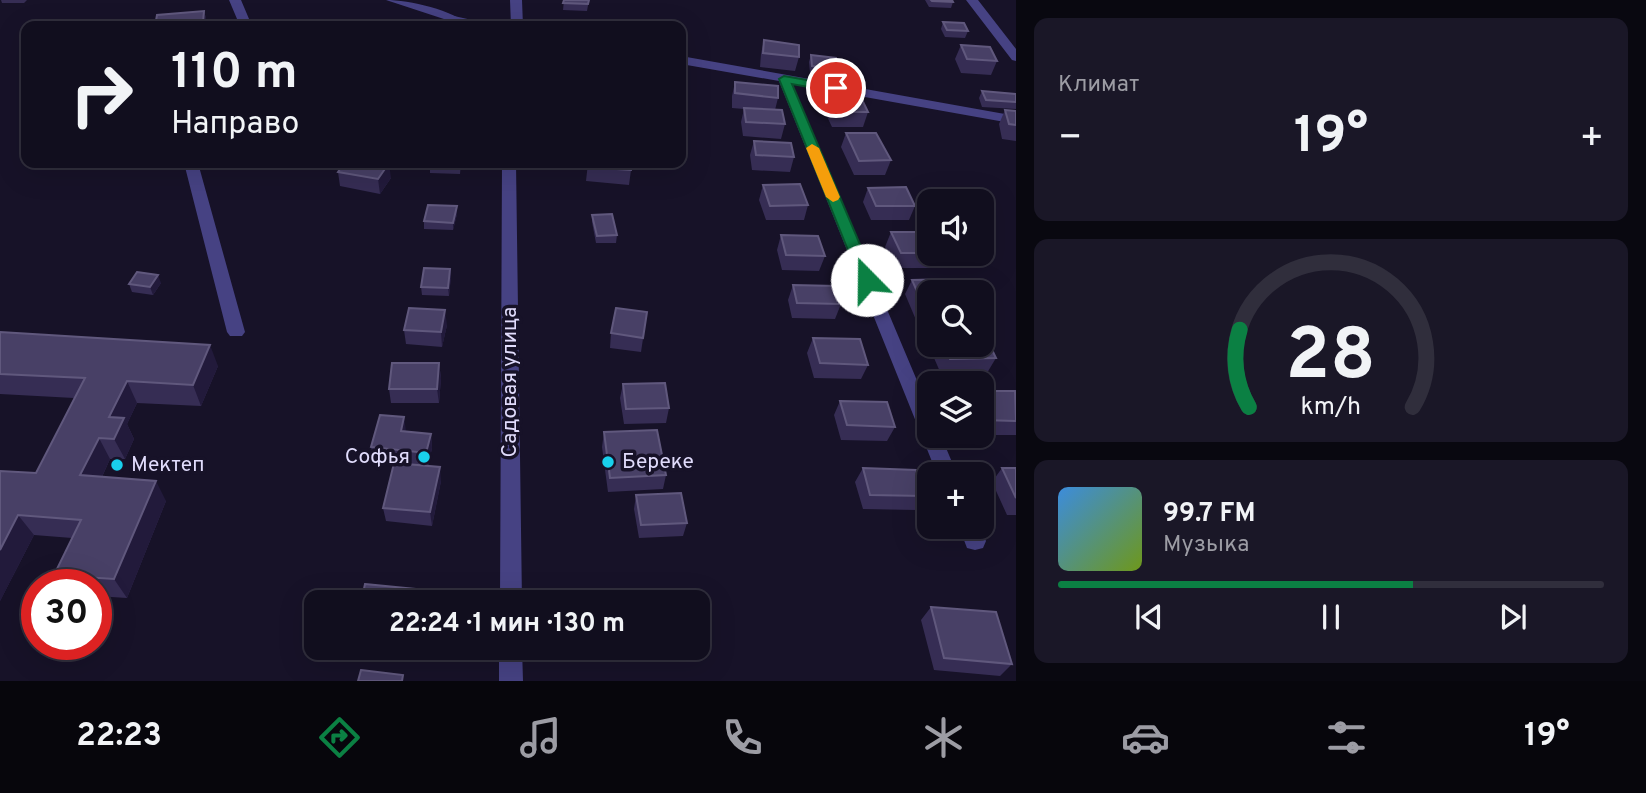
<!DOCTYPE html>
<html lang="ru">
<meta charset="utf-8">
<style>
body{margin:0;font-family:Overpass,sans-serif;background:#1a1727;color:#f1f3f6;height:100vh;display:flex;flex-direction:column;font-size:26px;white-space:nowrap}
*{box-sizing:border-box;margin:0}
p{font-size:23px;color:#9c9ca4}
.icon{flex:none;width:38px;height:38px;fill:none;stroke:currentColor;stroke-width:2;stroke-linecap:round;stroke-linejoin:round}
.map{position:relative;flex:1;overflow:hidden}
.drawer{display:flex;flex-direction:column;gap:18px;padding:18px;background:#090810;width:630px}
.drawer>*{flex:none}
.top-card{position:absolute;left:21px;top:21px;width:665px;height:147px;border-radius:14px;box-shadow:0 7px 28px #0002,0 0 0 2px #302e3c;background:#110e1e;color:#f1f3f6;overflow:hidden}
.buttons{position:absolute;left:917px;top:189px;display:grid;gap:14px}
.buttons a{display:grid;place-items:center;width:77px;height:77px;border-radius:14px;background:#110e1e;box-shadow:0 7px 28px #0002,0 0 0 2px #302e3c;font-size:35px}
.speed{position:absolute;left:21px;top:569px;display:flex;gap:14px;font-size:35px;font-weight:700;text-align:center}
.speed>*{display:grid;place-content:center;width:91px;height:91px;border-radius:50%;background:#110e1e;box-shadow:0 7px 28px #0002,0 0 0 2px #302e3c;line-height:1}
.speed .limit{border:10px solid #d22;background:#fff;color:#111}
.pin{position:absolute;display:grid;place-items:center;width:60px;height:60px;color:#fff;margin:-30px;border:4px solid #fff;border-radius:50%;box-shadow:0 2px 7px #0007}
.me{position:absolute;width:77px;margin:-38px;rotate:338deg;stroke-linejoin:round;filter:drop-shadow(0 0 5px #0008)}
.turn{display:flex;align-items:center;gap:24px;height:147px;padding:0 35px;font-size:32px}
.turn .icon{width:91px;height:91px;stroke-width:2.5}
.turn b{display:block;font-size:49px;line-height:60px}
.big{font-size:52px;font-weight:700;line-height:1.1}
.drawer .widget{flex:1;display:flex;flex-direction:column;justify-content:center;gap:10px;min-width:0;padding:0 24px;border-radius:14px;background:#1a1727}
.drawer .dial{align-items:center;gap:0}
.dial svg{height:182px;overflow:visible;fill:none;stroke:#302e3c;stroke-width:7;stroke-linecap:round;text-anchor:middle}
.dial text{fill:#f1f3f6;stroke:none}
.song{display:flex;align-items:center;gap:21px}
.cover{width:84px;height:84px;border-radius:10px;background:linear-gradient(135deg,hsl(210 70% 55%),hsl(80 70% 35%))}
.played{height:7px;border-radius:4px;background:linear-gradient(90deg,#0b8043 65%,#302e3c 65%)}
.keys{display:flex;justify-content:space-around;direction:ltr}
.heat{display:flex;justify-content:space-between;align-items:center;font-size:38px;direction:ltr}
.trip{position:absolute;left:304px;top:590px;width:406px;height:70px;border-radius:14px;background:#110e1e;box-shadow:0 7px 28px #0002,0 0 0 2px #302e3c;font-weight:700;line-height:70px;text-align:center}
.tabs{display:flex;height:112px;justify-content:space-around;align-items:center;background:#07060c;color:#9c9ca4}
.tabs .icon{width:49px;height:49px}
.tabs .on{color:#0b8043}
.tabs b{font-size:32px;color:#f1f3f6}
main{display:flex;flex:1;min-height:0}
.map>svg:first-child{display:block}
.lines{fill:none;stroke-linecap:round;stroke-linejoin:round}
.minor{fill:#464283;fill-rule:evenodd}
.tertiary{fill:#464283;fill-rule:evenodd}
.wall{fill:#362d54}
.shaded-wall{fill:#221a3b}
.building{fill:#484066;stroke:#60587d;stroke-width:2}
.route{fill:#0b8043;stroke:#07532c;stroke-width:2}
.slow{fill:#f59e0b}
.poi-dot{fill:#19d0ec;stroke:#171228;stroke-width:2.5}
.labels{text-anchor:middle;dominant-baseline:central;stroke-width:7;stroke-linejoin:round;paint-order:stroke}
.street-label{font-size:21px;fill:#e1dcfc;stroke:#171228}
.poi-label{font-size:21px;fill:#e1dcfc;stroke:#171228;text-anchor:start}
</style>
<main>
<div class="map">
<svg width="1016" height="681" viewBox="0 0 1016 681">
<rect width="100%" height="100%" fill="#171228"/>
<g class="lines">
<!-- minor -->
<path class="minor" d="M229 0H241L252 26H240Z
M510 0H522L523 26H511Z
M966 0H978L1016 49V61L1012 60Z
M454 16 499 26H475L450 21V17Z
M681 56 1016 116V124L792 84 929 409V436H941L957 474H937L779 81 681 64Z
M184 163H198L245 332 242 336H230L227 332Z
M959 527H979L986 541 983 548 975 550 967 548Z"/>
<!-- tertiary -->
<path class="tertiary" d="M386 0C409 0 454 10 470 26H457L450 21Z
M502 163H516L522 602H500Z
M499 648H522L523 681H499Z"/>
</g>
<!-- wall -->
<path class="wall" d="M1 0H27L24 3H2Z
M564 0H589L587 11 563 10Z
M925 0H952L953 2 951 8 929 7Z
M204 11 208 26H155Z
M943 22 968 31 965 38 945 37 941 29Z
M764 40 799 57 795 71 760 67 761 54Z
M961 45 997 61 991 75 961 73 955 59Z
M811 55 838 69 836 76 810 73 809 62Z
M735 82 778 98 775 110 785 124 781 139 743 136 741 122 744 109 732 108V96Z
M825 89 868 112 863 127H832L821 104Z
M982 91 1016 94V109L982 107 979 98Z
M1005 110 1016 111V141L1002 139 999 124Z
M846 133 891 160 885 175H854L841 147Z
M754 141 794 157 790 172 752 170 750 155Z
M430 163H461L460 174 430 173Z
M588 163 631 170 629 185 586 181Z
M338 172 391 178 380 194 340 186Z
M763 185 808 205 804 220H766L759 200Z
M868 188 915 206 909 220H871L863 202Z
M457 206V214L453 230 424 229V221Z
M592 215 617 235 616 243H596L592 222Z
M891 232H929V254H941L935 268H894L885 247Z
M781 235 825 256 819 271 782 270 777 250Z
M450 269 451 276 449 296 422 295 421 287Z
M912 280 929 292V320H916L905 294Z
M161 283 153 295 132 292 129 284Z
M793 285 841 304 835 319 792 318 788 300Z
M647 312 641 352 610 348 611 333Z
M447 325 442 347 406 344 404 330Z
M0 332 218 366 201 406 137 403 127 424 134 439 125 459H110L102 477 166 501 127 598 96 596V584H62L54 575 72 538 34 535 0 601V471L36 473 74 398 0 394Z
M813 338 868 365 861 379 814 378 807 353Z
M934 345H982L996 358 987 373 941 374 931 351Z
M439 363 441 378 439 403H391L389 389Z
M623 384 669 408 666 423 624 424 620 398Z
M982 391 1016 392V435H982Z
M840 401 895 427 887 441 841 440 834 415Z
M406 432 431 434 432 448 428 466 441 481 432 526 386 521 383 508 394 464 374 462 371 447Z
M604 432 666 475 663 489 608 492 602 447Z
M863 468 924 496 916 510 863 509 855 482Z
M1002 468H1016V515H1007L992 482Z
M636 495 687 523 683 536 639 538 634 509Z
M642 591 644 602H640Z
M931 607 1012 664 1000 676 934 670 921 620Z"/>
<!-- shaded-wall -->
<path class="shaded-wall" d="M204 11 208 26H204L203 23Z
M389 163 391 178 380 194 378 179Z
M457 206V214L453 230V223Z
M450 269 451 276 449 296 448 288Z
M158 275 161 283 153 295 150 287Z
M445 310 447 325 442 347 441 332Z
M210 345 218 366 201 406 193 385Z
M439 363 441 378 439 403 437 389Z
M127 381 137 403 127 424 134 439 125 459 114 439 109 417Z
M404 417 406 431H401Z
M431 434 432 448 428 467 426 453Z
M99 438 110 459 93 496 80 475Z
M440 467 441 481 432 526 430 512Z
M156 481 166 501 127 598 114 579Z
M18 515 34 535 0 601V550Z
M415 589 417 602H413Z"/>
<!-- building -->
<path class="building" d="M564 0H589L588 4 563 3Z
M931 0H952L953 2 932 1Z
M204 11 203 23 170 26H155L157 15Z
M943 22 964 23 968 31 947 30Z
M764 40 799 45V57L763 53Z
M961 45 990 47 997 61 967 59Z
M811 55 836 58 838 69 812 66Z
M735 82 778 86V98L735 93Z
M825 89H857L868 112H836Z
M982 91 1016 94V102L986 100Z
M744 108 782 110 785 124 746 122Z
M1005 110 1016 111V125L1009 124Z
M846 133H876L891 160 859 161Z
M754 141 791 143 794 157 756 155Z
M344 163H389L378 179 338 172Z
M588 163H632L631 170 587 167Z
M800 184 808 205 770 206 763 185Z
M906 187 915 206H876L868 188Z
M428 205 457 206 453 223 424 221Z
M612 214 617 235 597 236 592 215Z
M891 232H929V253H901Z
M781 235 818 236 825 256 786 255Z
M424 268 450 269 448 288 421 287Z
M137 272 158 275 150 287 129 284Z
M955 279 962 292H929V305H923L912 280Z
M793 285 836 286 841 304 797 303Z
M409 308 445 310 441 332 404 330Z
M616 308 647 312 643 338 611 333Z
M0 332 210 345 193 385 127 381 109 417 124 418 114 439 99 438 80 475 156 481 114 579 54 575 81 520 18 515 0 550V471L36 473 85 378 0 374Z
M982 335H985L996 358 950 359 943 345H982Z
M813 338 860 339 868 365 820 363Z
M392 363H439L437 389H389Z
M665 383 669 408 626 409 623 384Z
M982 391H1015L1016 421 982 420Z
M840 401 887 402 895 427 847 425Z
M380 415 404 417 401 431 431 434 426 453 371 447Z
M657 430 666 475 610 478 604 432Z
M394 463 440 467 430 512 383 508Z
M863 468 916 470 924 496 870 495Z
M1002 468H1016V498Z
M681 493 687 523 641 525 636 495Z
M365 584 415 589 413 602H361Z
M681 590 683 602H644L642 591Z
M931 607 996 612 1012 664 944 658Z
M361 670 403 675 402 681H358Z"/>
<!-- route -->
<path class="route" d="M784 76 836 85 842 88 836 92 792 84 875 280 872 284 867 285 860 280 779 79Z"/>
<!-- slow -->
<path class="slow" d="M812 144 819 148 840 197 838 200 833 202 826 197 806 148Z"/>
<!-- markers -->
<g class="poi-dot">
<circle cx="424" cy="457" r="7"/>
<circle cx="608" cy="462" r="7"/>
<circle cx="117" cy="465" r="7"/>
</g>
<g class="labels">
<!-- street labels -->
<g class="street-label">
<text transform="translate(510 382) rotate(-90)">Садовая улица</text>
</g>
<!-- poi labels -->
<g class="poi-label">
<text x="410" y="457" text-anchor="end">Софья</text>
<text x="622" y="462">Береке</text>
<text x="131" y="465">Мектеп</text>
</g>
</g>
</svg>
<div class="buttons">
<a><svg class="icon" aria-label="sound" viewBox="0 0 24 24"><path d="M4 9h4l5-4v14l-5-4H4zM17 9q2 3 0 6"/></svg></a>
<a><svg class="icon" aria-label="search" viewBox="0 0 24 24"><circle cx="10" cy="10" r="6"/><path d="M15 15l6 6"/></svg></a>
<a><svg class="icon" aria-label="layers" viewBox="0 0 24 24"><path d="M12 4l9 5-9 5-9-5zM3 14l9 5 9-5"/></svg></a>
<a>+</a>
</div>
<div class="speed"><div class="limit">30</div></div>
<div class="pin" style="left:836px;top:88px;background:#d93025"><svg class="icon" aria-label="arrive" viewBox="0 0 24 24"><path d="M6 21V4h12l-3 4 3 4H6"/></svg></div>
<svg class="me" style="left:867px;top:280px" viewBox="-20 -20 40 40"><circle r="19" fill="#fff"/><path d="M0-13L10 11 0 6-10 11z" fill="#0b8043"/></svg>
<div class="trip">22:24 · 1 мин · 130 m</div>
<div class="top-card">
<div class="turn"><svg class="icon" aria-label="right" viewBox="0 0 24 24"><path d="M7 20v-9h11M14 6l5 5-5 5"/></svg><div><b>110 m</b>Направо</div></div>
</div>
</div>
<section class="drawer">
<div class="widget"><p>Климат</p>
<div class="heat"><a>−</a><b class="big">19°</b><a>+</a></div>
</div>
<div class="widget dial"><svg viewBox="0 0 100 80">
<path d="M14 69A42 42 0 1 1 86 69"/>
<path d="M14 69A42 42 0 0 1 10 35" stroke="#0b8043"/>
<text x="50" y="56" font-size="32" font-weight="700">28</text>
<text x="50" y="72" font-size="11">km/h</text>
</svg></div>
<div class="widget">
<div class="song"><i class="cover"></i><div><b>99.7 FM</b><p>Музыка</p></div></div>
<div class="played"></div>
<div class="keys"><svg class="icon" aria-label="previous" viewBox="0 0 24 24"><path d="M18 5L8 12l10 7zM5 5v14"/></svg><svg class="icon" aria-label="pause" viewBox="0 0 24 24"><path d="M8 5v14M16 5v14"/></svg><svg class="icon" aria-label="next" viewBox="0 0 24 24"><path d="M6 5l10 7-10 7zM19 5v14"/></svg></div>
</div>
</section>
</main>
<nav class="tabs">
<b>22:23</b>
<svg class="icon on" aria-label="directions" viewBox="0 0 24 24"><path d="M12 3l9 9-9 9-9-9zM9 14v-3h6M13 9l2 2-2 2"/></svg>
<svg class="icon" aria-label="music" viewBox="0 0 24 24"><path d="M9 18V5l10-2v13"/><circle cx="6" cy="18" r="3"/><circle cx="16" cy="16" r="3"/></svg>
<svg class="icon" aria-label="phone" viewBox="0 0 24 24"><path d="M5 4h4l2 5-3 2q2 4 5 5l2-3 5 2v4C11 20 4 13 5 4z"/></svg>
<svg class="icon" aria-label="climate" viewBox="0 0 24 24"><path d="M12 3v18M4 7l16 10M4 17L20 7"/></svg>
<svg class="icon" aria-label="car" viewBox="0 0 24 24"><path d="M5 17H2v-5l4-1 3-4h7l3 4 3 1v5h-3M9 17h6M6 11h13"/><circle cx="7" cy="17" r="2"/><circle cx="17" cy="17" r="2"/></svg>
<svg class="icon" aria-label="filters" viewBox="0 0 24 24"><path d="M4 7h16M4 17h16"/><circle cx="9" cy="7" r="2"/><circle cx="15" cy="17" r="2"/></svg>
<b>19°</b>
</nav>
